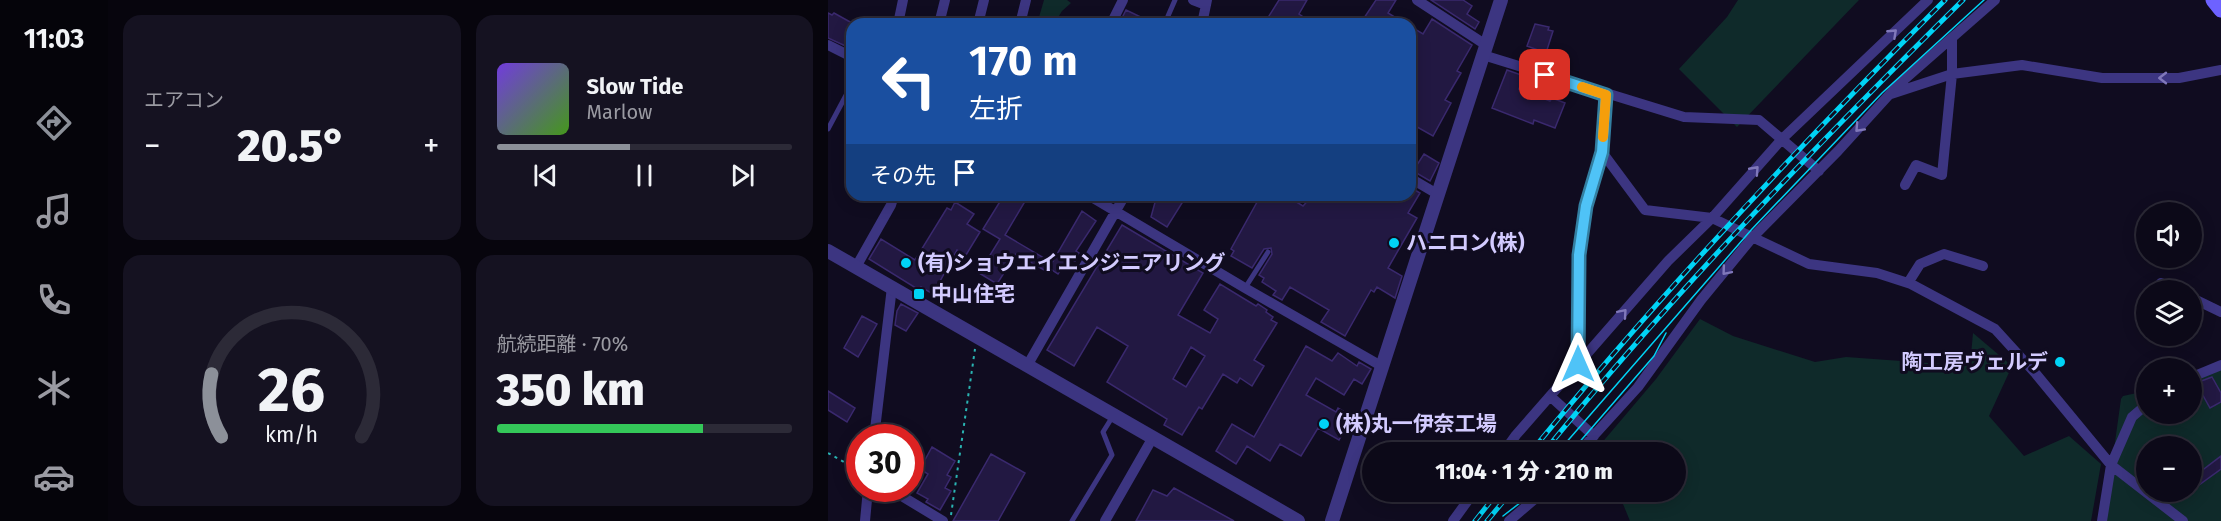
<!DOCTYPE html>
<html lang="ja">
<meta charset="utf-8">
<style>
body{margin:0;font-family:"Fira Sans","Noto Sans JP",sans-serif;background:#151221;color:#f1f3f6;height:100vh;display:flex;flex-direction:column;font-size:22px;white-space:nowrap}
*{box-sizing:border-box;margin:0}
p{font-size:20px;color:#9a9aa2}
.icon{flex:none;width:33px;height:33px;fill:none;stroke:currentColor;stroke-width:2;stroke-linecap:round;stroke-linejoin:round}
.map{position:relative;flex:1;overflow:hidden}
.details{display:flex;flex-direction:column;gap:15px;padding:15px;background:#07050d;width:720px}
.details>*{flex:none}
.top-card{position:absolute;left:18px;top:18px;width:570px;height:183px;border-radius:18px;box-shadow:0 3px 15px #0003,0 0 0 2px #2c2a37;background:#1a4fa0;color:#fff;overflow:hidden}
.buttons{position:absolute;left:1308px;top:202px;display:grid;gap:12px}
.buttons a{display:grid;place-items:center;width:66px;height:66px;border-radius:50%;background:#0c0918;box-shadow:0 3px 15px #0003,0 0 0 2px #2c2a37;font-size:30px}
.speed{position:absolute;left:18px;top:424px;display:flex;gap:12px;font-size:30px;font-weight:700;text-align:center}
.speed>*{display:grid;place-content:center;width:78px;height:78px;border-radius:50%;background:#0c0918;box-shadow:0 3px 15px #0003,0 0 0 2px #2c2a37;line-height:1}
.speed .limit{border:9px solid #d22;background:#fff;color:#111}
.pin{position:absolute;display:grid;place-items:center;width:51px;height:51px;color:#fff;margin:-26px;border-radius:12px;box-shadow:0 3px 9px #0006}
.me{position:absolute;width:66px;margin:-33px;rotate:0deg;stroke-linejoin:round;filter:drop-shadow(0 0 4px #0008)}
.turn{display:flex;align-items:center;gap:21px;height:126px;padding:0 24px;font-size:27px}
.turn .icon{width:78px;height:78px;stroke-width:2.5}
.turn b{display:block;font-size:42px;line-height:51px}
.then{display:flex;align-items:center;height:57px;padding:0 24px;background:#0003;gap:12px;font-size:22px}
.big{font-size:45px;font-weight:800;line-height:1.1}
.details .widget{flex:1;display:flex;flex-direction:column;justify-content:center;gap:9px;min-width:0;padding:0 21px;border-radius:18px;background:#151221}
.details .dial{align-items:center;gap:0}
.dial svg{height:156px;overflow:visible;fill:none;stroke:#2c2a37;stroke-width:7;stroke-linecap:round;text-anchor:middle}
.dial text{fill:#f1f3f6;stroke:none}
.song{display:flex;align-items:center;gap:18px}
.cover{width:72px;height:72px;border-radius:9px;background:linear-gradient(135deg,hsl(260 70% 55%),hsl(100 70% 35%))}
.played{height:6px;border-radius:3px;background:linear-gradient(90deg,#8c9099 45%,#2c2a37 45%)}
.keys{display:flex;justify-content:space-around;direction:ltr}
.heat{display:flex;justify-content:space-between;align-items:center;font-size:33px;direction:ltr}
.charge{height:9px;border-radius:4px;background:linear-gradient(90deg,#34c759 70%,#2c2a37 0)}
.details .tiles{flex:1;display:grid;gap:15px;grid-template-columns:repeat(2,1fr)}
.trip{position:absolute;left:534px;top:442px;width:324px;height:60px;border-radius:30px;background:#0c0918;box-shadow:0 3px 15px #0003,0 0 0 2px #2c2a37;font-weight:800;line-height:60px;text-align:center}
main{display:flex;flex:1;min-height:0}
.menu{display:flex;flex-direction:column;width:108px;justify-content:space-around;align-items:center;background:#05040a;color:#9a9aa2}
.menu .icon{width:42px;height:42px}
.menu .selected{color:#8c9099}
.menu b{font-size:27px;color:#f1f3f6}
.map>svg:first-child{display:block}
.green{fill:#0f2a2a;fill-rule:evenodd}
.building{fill:#221842;stroke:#3a296e;stroke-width:1.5;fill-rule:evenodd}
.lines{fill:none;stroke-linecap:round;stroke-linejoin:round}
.path{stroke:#2ab4b2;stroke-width:2;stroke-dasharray:3 4.5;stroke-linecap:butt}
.service{stroke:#3c3581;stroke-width:5}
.minor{stroke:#3c3581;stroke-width:10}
.tertiary{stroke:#3c3581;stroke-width:14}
.secondary{stroke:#6d62ff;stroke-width:15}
.tram{stroke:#00d3f6;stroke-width:1.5}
.rail-casing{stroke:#00d3f6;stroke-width:5}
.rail{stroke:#100c20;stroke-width:3;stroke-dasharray:9;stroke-linecap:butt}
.oneway{stroke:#8078ba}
.route-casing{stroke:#337fa1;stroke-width:15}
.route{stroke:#4fc3f7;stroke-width:10}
.slow{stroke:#f59e0b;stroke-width:10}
.poi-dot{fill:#00d3f6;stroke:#100c20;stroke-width:2}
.labels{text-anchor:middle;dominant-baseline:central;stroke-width:6;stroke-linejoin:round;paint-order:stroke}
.poi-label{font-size:21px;font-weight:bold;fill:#d3cbff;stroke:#100c20;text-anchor:start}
</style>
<main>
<nav class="menu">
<b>11:03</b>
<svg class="icon selected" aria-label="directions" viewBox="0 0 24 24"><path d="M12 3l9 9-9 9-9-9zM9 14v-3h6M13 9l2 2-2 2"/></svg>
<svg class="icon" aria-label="music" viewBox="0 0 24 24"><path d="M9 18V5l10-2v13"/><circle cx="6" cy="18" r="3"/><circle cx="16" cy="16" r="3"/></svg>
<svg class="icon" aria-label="phone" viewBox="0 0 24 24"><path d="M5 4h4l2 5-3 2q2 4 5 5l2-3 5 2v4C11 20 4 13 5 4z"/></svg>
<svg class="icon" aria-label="climate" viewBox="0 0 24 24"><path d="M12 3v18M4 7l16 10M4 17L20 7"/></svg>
<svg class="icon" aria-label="car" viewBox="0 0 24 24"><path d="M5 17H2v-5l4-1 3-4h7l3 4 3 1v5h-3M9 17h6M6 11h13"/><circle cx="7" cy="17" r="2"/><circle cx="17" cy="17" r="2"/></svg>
</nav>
<section class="details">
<div class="tiles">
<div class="widget"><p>エアコン</p>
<div class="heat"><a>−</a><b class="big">20.5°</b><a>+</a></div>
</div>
<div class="widget">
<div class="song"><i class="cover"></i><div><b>Slow Tide</b><p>Marlow</p></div></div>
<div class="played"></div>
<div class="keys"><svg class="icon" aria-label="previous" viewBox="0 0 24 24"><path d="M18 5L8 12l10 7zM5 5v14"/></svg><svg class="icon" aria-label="pause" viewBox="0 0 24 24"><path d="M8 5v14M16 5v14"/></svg><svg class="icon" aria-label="next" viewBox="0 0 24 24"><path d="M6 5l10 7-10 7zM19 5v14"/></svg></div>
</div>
<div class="widget dial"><svg viewBox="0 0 100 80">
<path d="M14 69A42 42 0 1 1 86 69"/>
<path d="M14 69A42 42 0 0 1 9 37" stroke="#8c9099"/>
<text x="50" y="56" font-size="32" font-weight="700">26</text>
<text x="50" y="72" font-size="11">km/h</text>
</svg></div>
<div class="widget"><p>航続距離 · 70%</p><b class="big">350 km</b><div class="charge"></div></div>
</div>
</section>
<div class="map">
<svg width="1393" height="521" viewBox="0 0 1393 521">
<rect width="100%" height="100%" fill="#100c20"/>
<!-- green -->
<path class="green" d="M216 0H239L243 3 234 11 226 24H209Z
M910 0H1031L909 127 851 69 899 17Z
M872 319 905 336 987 362 1018 357 1142 366 1145 333 1184 366 1161 416 1196 456 1241 436 1273 464 1263 521H802L790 492H848V453H775L772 445 828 379Z
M1393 366V521H1276L1293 399 1295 396 1318 391V414H1364V380ZM1318 447H1364V492H1318Z"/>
<!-- building -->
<path class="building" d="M451 0H479L471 14 486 24H436Z
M548 0H568L560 13 578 24H532Z
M603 0H635L644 6 639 14 651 22 647 29Z
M298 10 315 18 312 24H291Z
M0 13 4 15 6 13 24 23V49L0 38Z
M604 19 644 45 629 71 633 73 617 100 623 103 605 136 582 123V26L595 34Z
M707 24 721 27 720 30 725 31 718 53 699 46Z
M679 70 696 76 691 89 722 101 724 98 737 103 727 128 706 120 705 124 664 108Z
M596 154 611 163 602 181 585 171Z
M582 187 592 193 580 213 589 218 560 268 574 276 567 298 549 287 546 292 543 290 517 336 493 322 501 310 462 287 454 300 445 295 448 291 434 282 436 278 431 275 444 254 443 248 436 249 424 268 403 256 406 251 403 249 433 195H457L475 206 485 195H582Z
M176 195H194L199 198 177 235 221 261 216 270 188 254 169 284 151 273 172 239 155 229Z
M329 195H359L339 227 323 217Z
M127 202 146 214 139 224 152 232 138 255 129 250 105 294 93 287 91 290 41 259 53 239 87 260 119 208 123 210Z
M254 211 268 221 248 251 251 253 247 261 240 258 230 274 221 268Z
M294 225 375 273 350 315 382 333 390 319 376 310 392 284 428 306 430 304 439 310 438 312 445 317 443 320 449 323 426 360 436 366 424 386 412 378 409 383 395 374 374 409 371 407 354 435 336 425 339 419 279 382 300 346 269 327 246 366 219 350ZM363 347 377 356 358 387 345 379Z
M73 304 90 313 78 331 67 325 69 311Z
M34 316 49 324 30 357 16 348Z
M478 346 504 361 510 353 529 366 531 362 543 369 534 384 526 379 516 395 488 378 478 395 508 412 510 408 520 414 518 418 522 420 511 440 490 428 473 456 452 444 442 461 419 446 408 464 388 451 404 424 426 437Z
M1384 377 1393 393V402L1382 408 1368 383Z
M0 391 27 408 19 422 0 410Z
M104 447 127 461 119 475 123 477 117 488 123 491 112 510 98 502 100 499 89 493 100 474 92 469Z
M163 454 197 473 170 521H125Z
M1393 456V469L1364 490V478Z
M346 488 406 521H308L325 490 339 496Z"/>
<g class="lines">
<!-- path -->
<path class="path" d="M0 453 32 471
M123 515 147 349"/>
<!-- service -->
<path class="service" d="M340 16 347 0
M0 129 24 84
M417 288 440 252
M244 521 284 455 275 432 285 416"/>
<!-- minor -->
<path class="minor" d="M365 0 378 5
M589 0 658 45
M70 24 75 0
M111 24 117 0
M150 24 156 0
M192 24 198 0
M283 24 295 0
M374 24 379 0
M0 45 24 57
M655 55 856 117 931 120 991 171
M1063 94 1124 74 1194 65 1274 78H1351L1393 70
M778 95 774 152 817 210 884 218 981 264 1049 273 1083 284 1167 329 1208 374 1283 465 1355 521
M582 178 611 195
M1077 185 1088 165 1114 175 1124 74V39
M260 195 417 288 555 367
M28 267 63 205 66 195
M1080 283 1092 264 1116 254 1155 266
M1333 283 1350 291
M1364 298 1393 312
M750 364 751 255 758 206 774 152
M199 366 297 195
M1364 377 1393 365
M722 396 766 436
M46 438 64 287
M675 453 688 435 840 261 884 218 954 139 1100 0
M750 453 810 387 873 300 924 238 1010 151 1070 85 1167 0
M62 489 115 521
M37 521 40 489
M277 521 324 439
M625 521 646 492
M681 521 715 492
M1274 521 1283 465 1304 417 1318 405"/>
<!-- tertiary -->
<path class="tertiary" d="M0 251 470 521
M504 521 673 0"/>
<!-- secondary -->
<path class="secondary" d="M1385 0 1393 10"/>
<!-- tram -->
<path class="tram" d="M729 453 924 229 1054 93 1156 0
M742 453 826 356 838 333
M675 516 706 492"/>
<!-- rail casing -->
<g class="rail-casing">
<path id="rail" d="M702 453C832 294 972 145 1117 0
M715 453C845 294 989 144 1135 0
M647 521 670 492
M659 521 683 492"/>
</g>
<!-- rail -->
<use href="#rail" class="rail"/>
</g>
<!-- one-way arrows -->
<defs><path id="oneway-chevron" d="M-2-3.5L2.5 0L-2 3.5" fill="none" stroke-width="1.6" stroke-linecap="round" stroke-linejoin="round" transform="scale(1.5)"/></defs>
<g class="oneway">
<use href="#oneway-chevron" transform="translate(1065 33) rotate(-43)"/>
<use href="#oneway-chevron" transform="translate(1335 78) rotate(180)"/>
<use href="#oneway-chevron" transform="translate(1031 128) rotate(133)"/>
<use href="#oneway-chevron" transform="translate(927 170) rotate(-48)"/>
<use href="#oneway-chevron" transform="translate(898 271) rotate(130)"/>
<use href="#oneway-chevron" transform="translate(795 313) rotate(-49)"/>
</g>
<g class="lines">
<!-- route casing -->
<g class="route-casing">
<path id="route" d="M717 75 778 95 774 152 758 206 751 255 750 364"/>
</g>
<!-- route -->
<use href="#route" class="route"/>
<!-- slow -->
<path class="slow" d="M754 87 778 95 775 137"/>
</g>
<!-- markers -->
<g class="poi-dot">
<circle cx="566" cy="243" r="6"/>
<circle cx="78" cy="263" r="6"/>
<rect x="85" y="288" width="12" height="12" rx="3"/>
<circle cx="1232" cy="362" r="6"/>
<circle cx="496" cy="424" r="6"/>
</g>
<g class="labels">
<!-- poi labels -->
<g class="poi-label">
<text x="578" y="243">ハニロン(株)</text>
<text x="90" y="263">(有)ショウエイエンジニアリング</text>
<text x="103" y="294">中山住宅</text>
<text x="1220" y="362" text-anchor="end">陶工房ヴェルデ</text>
<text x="508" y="424">(株)丸一伊奈工場</text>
</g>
</g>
</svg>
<div class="buttons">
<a><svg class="icon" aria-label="sound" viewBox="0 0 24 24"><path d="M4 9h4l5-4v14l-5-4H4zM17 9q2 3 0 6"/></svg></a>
<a><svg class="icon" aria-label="layers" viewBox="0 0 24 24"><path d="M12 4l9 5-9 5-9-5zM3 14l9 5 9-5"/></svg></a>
<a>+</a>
<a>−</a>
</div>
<div class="speed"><div class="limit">30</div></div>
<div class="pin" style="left:717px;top:75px;background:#d93025"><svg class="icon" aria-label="arrive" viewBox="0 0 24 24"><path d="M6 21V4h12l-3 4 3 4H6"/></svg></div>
<svg class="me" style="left:750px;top:364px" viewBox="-20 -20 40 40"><path d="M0-17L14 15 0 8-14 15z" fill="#4fc3f7" stroke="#fff" stroke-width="4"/></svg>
<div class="trip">11:04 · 1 分 · 210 m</div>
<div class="top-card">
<div class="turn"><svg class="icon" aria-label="left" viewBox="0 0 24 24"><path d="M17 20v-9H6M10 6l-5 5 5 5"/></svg><div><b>170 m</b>左折</div></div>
<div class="then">その先<svg class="icon" aria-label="arrive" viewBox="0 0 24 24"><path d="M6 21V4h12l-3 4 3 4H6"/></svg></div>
</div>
</div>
</main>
